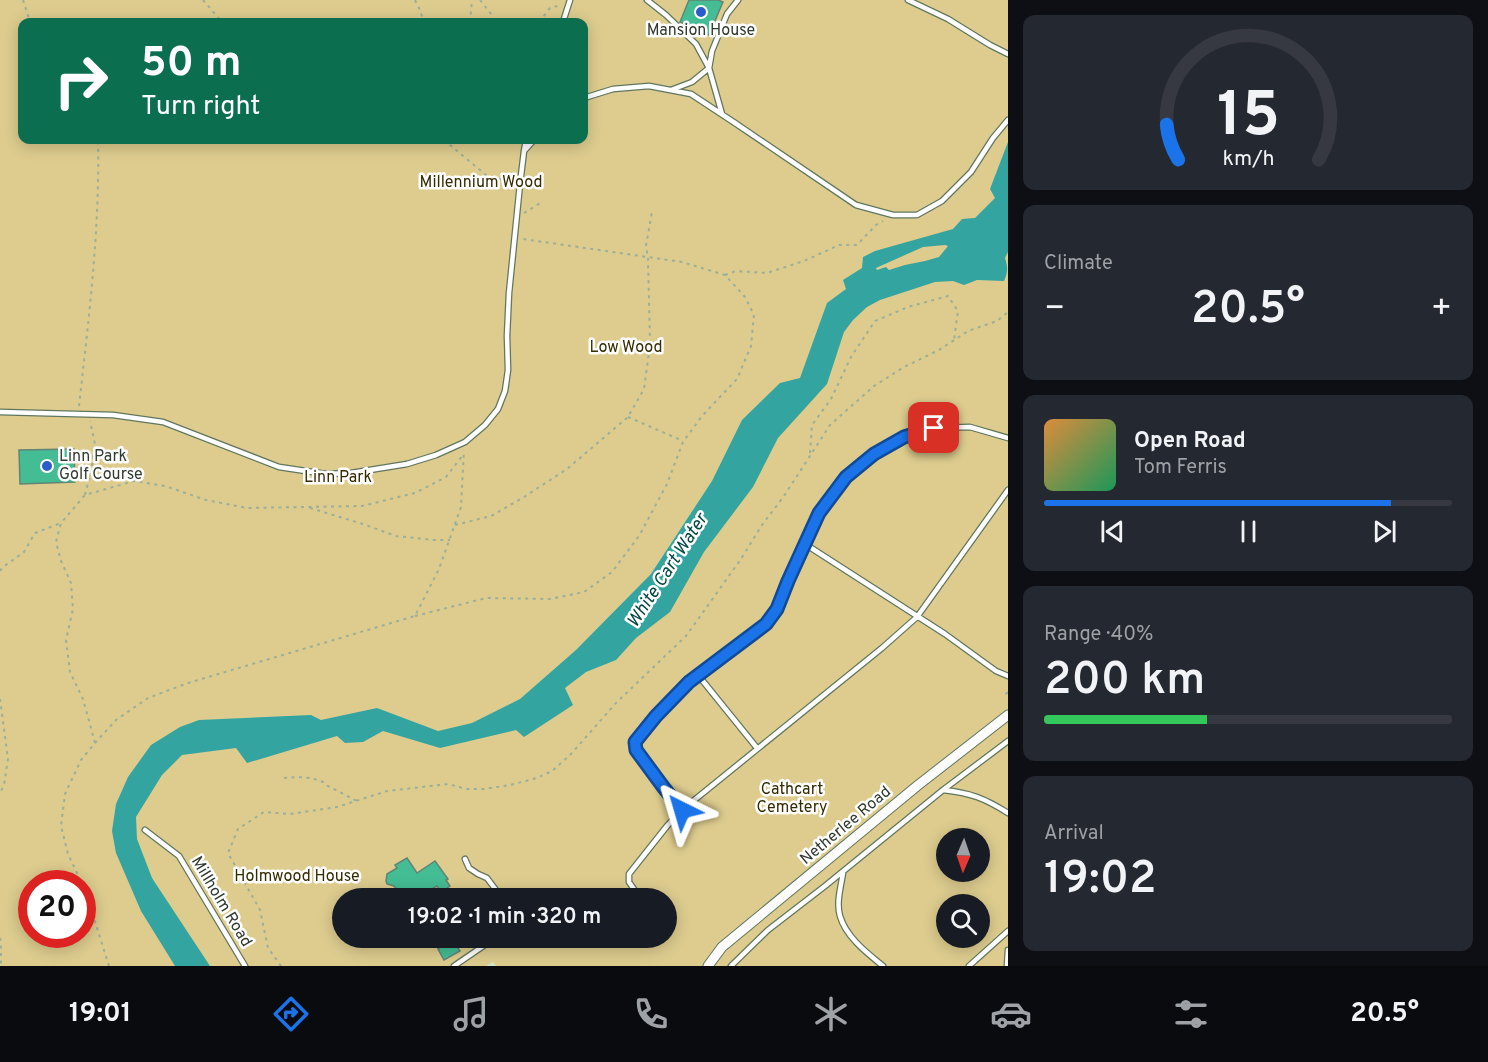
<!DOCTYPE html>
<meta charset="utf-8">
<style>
body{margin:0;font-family:Overpass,sans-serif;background:#242831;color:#f1f3f6;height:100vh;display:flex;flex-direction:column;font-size:22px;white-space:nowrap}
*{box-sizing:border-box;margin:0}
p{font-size:20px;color:#9ea1a6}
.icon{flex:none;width:33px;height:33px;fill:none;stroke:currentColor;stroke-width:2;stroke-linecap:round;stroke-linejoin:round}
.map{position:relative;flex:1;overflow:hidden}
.details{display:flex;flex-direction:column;gap:15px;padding:15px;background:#0d0f14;width:480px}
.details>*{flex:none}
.banner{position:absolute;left:18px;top:18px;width:570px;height:126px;border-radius:12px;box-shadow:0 3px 15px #0003;background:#0b6e4f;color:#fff;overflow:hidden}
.needle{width:39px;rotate:182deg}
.tools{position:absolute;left:936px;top:828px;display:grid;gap:12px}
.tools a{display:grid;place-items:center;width:54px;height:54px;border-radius:50%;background:#171b24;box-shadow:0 3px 15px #0003;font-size:30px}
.speed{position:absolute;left:18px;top:870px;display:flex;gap:12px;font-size:30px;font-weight:700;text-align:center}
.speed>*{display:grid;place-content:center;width:78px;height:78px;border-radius:50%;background:#171b24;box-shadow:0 3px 15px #0003;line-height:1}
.speed .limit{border:9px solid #d22;background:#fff;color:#111}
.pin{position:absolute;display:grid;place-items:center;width:51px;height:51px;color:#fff;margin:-26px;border-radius:12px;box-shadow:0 3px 9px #0006}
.me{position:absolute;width:66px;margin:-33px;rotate:320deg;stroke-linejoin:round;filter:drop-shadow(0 0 4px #0008)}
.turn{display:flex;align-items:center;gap:21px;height:126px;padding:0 24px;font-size:27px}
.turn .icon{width:78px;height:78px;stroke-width:2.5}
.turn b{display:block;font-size:42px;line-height:51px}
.big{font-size:45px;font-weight:600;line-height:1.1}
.details .widget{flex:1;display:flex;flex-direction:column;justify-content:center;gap:9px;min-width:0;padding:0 21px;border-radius:12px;background:#242831}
.details .dial{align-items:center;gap:0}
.dial svg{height:156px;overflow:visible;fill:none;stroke:#363941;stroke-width:7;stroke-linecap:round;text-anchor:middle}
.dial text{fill:#f1f3f6;stroke:none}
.song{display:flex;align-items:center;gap:18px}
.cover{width:72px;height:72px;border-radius:9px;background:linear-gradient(135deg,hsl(30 70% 55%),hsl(150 70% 35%))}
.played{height:6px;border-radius:3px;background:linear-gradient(90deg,#1a73e8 85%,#363941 85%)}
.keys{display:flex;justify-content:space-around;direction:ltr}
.heat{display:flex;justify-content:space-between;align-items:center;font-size:33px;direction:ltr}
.charge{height:9px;border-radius:4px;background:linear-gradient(90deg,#34c759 40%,#363941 0)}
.trip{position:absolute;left:332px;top:888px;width:345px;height:60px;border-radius:30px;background:#171b24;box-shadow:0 3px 15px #0003;font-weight:600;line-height:60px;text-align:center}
.menu{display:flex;height:96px;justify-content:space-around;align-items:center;background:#090b0e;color:#9ea1a6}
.menu .icon{width:42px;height:42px}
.menu .current{color:#1a73e8}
.menu b{font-size:27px;color:#f1f3f6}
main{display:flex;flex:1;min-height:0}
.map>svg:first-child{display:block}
.green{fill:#ddcc8e;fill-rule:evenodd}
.water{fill:#34a4a0;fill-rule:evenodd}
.building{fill:#44bd94;stroke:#618475;stroke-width:1.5}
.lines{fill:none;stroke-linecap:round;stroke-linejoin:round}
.lane-casing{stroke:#60765e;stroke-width:7}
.street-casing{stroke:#60765e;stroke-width:11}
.path{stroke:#9baf99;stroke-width:2;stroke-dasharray:3 4.5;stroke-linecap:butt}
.lane{stroke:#fff;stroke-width:4.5}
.street{stroke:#fff;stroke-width:9}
.route-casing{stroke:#114b97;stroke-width:15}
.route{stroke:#1a73e8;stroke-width:10}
.poi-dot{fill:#2c5cca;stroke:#fff;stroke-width:2}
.labels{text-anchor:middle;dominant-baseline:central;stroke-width:5;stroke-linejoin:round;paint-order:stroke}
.poi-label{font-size:16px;fill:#303a2f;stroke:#fff}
.park-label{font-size:16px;fill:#352a00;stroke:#fff}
.street-label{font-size:16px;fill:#303a2f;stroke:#fff}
.water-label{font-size:18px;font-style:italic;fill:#024745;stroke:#fff}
</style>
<main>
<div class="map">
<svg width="1008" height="966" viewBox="0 0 1008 966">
<rect width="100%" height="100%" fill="#cee7cc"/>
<!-- green -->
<path class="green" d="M0 0H1008V966H496L493 962 486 966H0ZM22 22H584V140H22ZM946 838H980V872H946ZM32 884H82V934H32ZM342 898H666V938H342ZM946 904H980V938H946Z"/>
<!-- water -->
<path class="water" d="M1008 142V252L1005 258C1008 267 1008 272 1004 281L977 280 964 285 953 281 935 282 880 300 867 307 853 320 844 332 827 384 778 438 753 487 704 552 670 612 636 638 616 660 586 672 565 688 573 705 524 737 516 730 440 748 383 731 363 742 345 743 337 736 247 763 236 748 182 755 162 775 136 817 137 839 152 878 210 966H175L141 911 116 853 112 831 116 804 128 777 151 745 180 727 199 720 311 715 321 720 377 708 438 731 472 723 520 699 576 650 651 574 712 481 742 420 780 383 800 378 827 303 846 289 843 280 862 268 863 257 875 251 953 229 962 219 975 218 995 198 990 189ZM945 245 948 246 939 257 925 261 905 265 889 270 886 267 877 270 876 268 923 247Z"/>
<!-- building -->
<path class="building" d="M689 0H718L723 2 709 35 680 22Z
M74 449 75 482 20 484 19 450Z
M407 858 417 873 435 861 448 879 446 880 450 886 441 892 437 886 416 898H403L394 886 387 884 386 881 387 874 397 868 395 865Z
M440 938H446L449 942 453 940 460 951 444 960 438 949H439L434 941Z"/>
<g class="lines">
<!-- lane casing -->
<g class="lane-casing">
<path id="lane" d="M647 0 666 15 696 44 709 68 692 82 671 90
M908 0 948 19 990 45 1008 54
M563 22 570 0
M584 98 613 89 649 86 691 94 735 123 856 205 893 215H917L942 201 971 172 993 138 1008 120
M722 114 709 68 712 51 727 14 738 0
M524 151 526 140
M0 412 113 415 163 422 279 467 326 474 351 473 407 464 436 455 465 442 485 425 498 409 505 391 508 370 507 336 509 293 520 184 524 151 534 140
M805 544 945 634 996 671 1008 676
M698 675 757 748
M943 790C971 793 984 798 1008 813
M682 810 664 788 636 750 635 742 656 716 689 682 766 624 777 609 787 581 819 513 846 477 874 454 904 437 934 428 970 427 1008 438
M145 830 179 856 245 966
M465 859 469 868 478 874 487 878 502 898
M843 873C841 886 836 903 840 916 846 937 867 953 883 966
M640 898 629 882V874L667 826 682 810 882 648 917 617 1008 490
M454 966 495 938
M731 966 768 930 825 886 943 790 1008 741
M969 966 1008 931
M1007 966 1008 950"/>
</g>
<!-- street casing -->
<g class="street-casing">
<path id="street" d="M708 966 722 947 917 786 1008 715"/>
</g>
<!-- path -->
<path class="path" d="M23 0 30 22
M203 0 221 21 224 22
M415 0 419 8 424 22
M480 0 491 14 495 22
M470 22 472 0
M539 22 550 8 561 5
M394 140 395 141 432 140
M444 140 486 175 514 183
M524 213 542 202
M725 275 736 271 767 273 804 261 839 245H857L876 225 883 221
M79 406C89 317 100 228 98 140
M628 417 683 441
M810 453 812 425 831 399 851 357 875 321 908 307 948 296 958 311 954 340
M85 495 91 471 95 444 90 421
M310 508 363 524 396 536 434 540H450
M455 525 491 516 524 497 567 469 628 417 644 389 650 345 648 258 646 246 652 212
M0 571 3 567 24 552 35 533 61 523
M415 616 486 598 550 599 584 592 612 572 639 536 667 484 683 442 702 416 737 379 751 346 754 315 745 297 725 275 682 262 523 239
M1008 692 1006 694 1008 696
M0 699 8 759 4 785 0 793
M95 743 83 699 70 672 66 640 73 609 71 583 61 561 56 542 61 523 85 495 134 481 165 486 206 500 247 508 362 506 415 493 446 477 463 455
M284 778 297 777 311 778 323 782 328 786 357 801
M0 938 1 943V966
M109 966 85 890 68 854 61 826 65 794 81 760 95 743 116 720 148 698 188 683 415 616 439 569 461 507 464 450
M281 966 268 948 260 910 228 853 238 829 264 812 290 814 337 807 387 791 448 784 466 789H484L510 785 537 778 552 771 571 754 616 703 686 636 741 559 762 525 784 496 830 425 874 386 904 367 939 350 968 331 997 321 1008 312"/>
<!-- lane -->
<use href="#lane" class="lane"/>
<!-- street -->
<use href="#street" class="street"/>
</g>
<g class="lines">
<!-- route casing -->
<g class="route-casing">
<path id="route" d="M682 810 664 788 636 750 635 742 656 716 689 682 766 624 777 609 788 581 819 513 846 477 874 454 904 437 934 428"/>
</g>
<!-- route -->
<use href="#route" class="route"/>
</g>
<!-- markers -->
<g class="poi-dot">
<circle cx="701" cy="12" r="6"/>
<circle cx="47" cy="466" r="6"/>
</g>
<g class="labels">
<!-- poi labels -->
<g class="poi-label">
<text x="701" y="31">Mansion House</text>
<text x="59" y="457" text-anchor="start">Linn Park<tspan x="59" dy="18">Golf Course</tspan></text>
</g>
<!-- park labels -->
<g class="park-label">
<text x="481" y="183">Millennium Wood</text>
<text x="626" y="348">Low Wood</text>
<text x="338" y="478">Linn Park</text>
<text x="792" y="790">Cathcart<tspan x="792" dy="18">Cemetery</tspan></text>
<text x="297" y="877">Holmwood House</text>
</g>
<!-- street labels -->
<g class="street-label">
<text transform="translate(846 826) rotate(-40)">Netherlee Road</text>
<text transform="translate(221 902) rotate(59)">Millholm Road</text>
</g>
<!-- water labels -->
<g class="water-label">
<text transform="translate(668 571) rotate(-57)">White Cart Water</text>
</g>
</g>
</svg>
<div class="tools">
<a><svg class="needle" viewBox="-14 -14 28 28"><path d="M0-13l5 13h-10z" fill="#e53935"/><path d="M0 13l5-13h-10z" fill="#9ea1a6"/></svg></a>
<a><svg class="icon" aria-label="search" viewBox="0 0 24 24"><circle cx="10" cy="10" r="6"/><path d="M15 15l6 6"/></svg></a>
</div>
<div class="speed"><div class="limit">20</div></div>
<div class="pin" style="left:934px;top:428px;background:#d93025"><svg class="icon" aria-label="arrive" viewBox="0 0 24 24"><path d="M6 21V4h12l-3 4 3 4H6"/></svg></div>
<svg class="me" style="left:682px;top:810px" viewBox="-20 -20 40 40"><path d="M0-17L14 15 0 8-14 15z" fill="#1a73e8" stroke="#fff" stroke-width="4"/></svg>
<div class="trip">19:02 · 1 min · 320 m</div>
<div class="banner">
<div class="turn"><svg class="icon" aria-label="right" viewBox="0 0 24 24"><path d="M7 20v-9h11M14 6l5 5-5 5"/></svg><div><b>50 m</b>Turn right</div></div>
</div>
</div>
<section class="details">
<div class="widget dial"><svg viewBox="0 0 100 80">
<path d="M14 69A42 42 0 1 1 86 69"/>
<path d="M14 69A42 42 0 0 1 8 51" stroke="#1a73e8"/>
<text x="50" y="56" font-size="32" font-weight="700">15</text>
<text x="50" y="72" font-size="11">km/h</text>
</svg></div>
<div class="widget"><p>Climate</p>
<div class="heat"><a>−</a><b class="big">20.5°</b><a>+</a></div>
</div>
<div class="widget">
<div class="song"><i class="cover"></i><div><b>Open Road</b><p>Tom Ferris</p></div></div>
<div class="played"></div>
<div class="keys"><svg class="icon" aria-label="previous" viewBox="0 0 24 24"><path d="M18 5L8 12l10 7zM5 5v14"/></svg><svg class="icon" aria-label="pause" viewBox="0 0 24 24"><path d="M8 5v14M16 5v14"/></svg><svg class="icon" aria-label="next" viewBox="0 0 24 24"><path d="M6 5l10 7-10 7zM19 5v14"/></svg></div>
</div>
<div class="widget"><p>Range · 40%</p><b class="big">200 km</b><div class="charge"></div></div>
<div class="widget"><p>Arrival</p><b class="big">19:02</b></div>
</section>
</main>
<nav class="menu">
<b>19:01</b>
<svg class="icon current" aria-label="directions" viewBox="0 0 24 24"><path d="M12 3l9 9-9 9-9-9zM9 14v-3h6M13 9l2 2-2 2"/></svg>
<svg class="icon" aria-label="music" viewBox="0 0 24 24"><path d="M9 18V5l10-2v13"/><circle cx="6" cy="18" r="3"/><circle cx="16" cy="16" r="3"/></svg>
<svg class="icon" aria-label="phone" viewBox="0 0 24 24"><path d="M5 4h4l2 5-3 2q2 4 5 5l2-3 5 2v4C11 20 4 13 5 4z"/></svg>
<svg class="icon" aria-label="climate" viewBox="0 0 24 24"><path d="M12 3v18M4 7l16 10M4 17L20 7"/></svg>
<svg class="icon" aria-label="car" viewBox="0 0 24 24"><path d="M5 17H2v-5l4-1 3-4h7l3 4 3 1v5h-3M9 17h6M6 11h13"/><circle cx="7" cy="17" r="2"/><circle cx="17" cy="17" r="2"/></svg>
<svg class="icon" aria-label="filters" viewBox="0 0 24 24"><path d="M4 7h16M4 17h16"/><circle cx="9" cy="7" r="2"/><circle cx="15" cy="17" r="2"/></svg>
<b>20.5°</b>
</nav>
